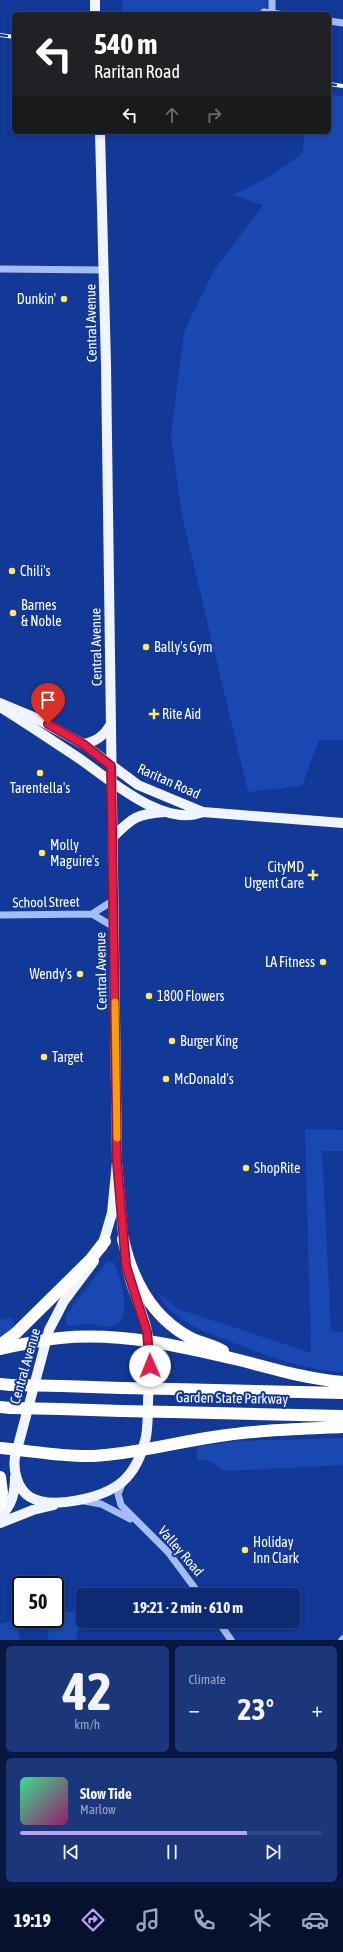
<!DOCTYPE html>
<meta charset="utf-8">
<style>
body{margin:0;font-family:"Asap Condensed",sans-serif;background:#1c367a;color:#f1f3f6;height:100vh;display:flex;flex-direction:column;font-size:15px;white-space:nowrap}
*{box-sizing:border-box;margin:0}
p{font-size:13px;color:#9ba7c4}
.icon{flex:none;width:22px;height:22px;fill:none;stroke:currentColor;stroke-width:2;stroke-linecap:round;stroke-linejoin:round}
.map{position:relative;height:1640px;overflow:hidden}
.side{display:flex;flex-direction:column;gap:6px;padding:6px;background:#08173f;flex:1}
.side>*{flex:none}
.hud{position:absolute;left:12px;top:12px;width:319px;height:122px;border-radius:6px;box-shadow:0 2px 6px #0003,0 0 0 1px #2e4684;background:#202124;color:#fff;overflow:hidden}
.speed{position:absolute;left:12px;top:1576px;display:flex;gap:8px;font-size:20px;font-weight:700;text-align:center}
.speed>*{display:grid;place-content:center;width:52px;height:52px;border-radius:50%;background:#0e2a72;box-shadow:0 2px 6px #0003,0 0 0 1px #2e4684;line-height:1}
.speed .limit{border:2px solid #111;border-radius:6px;background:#fff;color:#111}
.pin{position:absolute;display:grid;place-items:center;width:34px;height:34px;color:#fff;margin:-41px -17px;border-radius:50% 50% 50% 0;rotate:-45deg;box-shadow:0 0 4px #0007}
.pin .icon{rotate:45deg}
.me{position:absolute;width:44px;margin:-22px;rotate:359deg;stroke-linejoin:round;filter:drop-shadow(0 0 3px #0008)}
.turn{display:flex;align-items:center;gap:14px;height:84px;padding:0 16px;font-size:18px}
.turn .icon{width:52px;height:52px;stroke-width:2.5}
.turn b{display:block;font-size:28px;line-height:34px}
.lanes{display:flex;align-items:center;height:38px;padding:0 16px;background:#0003;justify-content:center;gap:20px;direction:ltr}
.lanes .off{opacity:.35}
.big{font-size:30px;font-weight:700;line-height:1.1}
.side .card{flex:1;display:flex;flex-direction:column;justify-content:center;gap:6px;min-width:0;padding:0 14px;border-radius:6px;background:#1c367a}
.side .dial{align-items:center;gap:0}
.dial b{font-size:52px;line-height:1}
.song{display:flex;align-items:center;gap:12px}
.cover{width:48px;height:48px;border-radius:6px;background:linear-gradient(135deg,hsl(150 70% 55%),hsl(320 70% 35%))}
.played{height:4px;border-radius:2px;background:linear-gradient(90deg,#bca0f2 75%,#2e4684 75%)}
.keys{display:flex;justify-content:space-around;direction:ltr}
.heat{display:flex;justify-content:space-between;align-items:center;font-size:22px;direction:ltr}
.side .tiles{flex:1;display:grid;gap:6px;grid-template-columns:1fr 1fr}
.card:last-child{grid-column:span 2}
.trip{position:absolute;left:76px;top:1588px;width:224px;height:40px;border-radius:6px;background:#0e2a72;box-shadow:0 2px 6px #0003,0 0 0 1px #2e4684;font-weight:700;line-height:40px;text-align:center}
.tab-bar{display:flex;height:64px;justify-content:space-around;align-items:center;background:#06112e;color:#9ba7c4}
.tab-bar .icon{width:28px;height:28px}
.tab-bar .active{color:#bca0f2}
.tab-bar b{font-size:18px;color:#f1f3f6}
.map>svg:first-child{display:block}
.green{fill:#1a48b2}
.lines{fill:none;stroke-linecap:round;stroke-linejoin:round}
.minor{stroke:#a4bcf3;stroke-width:7}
.major{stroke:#f0f4ff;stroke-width:10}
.highway{stroke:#fff;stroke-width:12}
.rail-casing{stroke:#fff;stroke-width:4}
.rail{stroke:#123898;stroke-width:2.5;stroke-dasharray:8;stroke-linecap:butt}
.highway-bridge{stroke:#fff;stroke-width:12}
.route-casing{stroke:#92132f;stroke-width:10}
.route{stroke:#e11d48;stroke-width:7}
.slow{stroke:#f59e0b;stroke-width:7}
.poi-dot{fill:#ffea66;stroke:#123898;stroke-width:1.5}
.labels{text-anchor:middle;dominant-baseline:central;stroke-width:4;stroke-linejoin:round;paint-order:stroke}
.poi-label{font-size:14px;fill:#fff;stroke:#123898;text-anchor:start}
.street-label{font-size:14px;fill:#fff;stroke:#123898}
</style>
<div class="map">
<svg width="343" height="1640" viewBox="0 0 343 1640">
<rect width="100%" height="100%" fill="#123898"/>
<!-- green -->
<path class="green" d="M122 0H267L266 14H123Z
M329 94 343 96V740H319L302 786 248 792 182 516 171 435 184 332 214 270 263 205 233 195 270 176 303 153 304 132H329Z
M305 1129 343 1130V1151H322L331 1331 343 1332V1372C303 1370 266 1355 229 1341 211 1334 192 1328 177 1316 168 1310 163 1302 158 1293L178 1309 311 1353Z
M107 1261 113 1262 116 1266C120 1281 137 1326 107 1327 102 1327 97 1325 91 1324 84 1324 77 1325 69 1326L66 1323V1316L78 1298 85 1292 87 1287Z
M12 1318 14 1329 0 1339V1320Z
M343 1438V1465L224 1471 209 1461 197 1460V1447L239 1441Z
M83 1609 76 1640H49L45 1619H55V1614Z
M16 1620 20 1640H0V1624Z"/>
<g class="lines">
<!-- minor -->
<path class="minor" d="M272 0V13
M264 12 279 14
M329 21 343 23
M0 269 104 270
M92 914 114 900
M0 915 92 914 114 927
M123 1482 118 1494 121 1505 168 1552 200 1595
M84 1501 101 1504 130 1519
M218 1621 231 1640
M342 1640 343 1639"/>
<!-- major -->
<path class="major" d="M95 0V14
M100 132 106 365 117 1162 112 1213 102 1247
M0 703 36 718 83 744 138 785 203 812 343 823
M2 708C26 723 50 739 74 755 105 775 162 829 203 812
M83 744C96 742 104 736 111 724
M113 837C133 817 137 814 165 812
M117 1162 124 1246
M94 1261 64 1301 49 1330 15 1457C13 1470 17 1489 30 1497 52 1510 103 1498 122 1482 135 1471 142 1454 146 1437 148 1425 148 1413 148 1401 149 1378 152 1354 147 1331 142 1308 129 1286 126 1262
M0 1517C12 1505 15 1493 15 1477
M0 1523 33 1510 54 1505"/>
<!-- highway -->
<path class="highway" d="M123 1239C132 1279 152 1317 189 1337 200 1343 213 1345 223 1351
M0 1345 16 1333 91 1259 105 1241
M0 1349C20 1345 39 1340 60 1338 121 1332 180 1346 239 1360 274 1369 307 1379 343 1382
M0 1384 11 1385
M62 1386 121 1388
M173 1389 343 1393
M0 1407 11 1408
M61 1409 121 1411
M172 1412 343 1416
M0 1448C32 1451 61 1457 93 1456 134 1454 173 1443 213 1437 256 1430 300 1429 343 1427
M0 1477 2 1493 0 1505"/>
<!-- rail casing -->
<g class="rail-casing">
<path id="rail" d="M0 35 14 37
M329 84 343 86"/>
</g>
<!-- rail -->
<use href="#rail" class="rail"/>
<!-- highway-bridge -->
<path class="highway-bridge" d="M11 1385 62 1386
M121 1388 173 1389
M11 1408 61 1409
M121 1411 172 1412"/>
</g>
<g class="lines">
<!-- route casing -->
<g class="route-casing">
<path id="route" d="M48 724 83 744 111 766 117 1162 126 1266 147 1332 150 1366"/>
</g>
<!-- route -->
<use href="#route" class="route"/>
<!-- slow -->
<path class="slow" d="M115 1002 117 1138"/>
</g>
<!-- markers -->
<g class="poi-dot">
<circle cx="64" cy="299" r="4"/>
<circle cx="12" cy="571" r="4"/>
<circle cx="13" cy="613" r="4"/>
<circle cx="146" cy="647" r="4"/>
<path d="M152 708h4v4h4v4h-4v4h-4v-4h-4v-4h4z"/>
<circle cx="40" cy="773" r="4"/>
<circle cx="42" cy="853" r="4"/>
<path d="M311 869h4v4h4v4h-4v4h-4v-4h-4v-4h4z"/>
<circle cx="323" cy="962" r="4"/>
<circle cx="80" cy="974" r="4"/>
<circle cx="149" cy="996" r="4"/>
<circle cx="172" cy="1041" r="4"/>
<circle cx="44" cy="1057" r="4"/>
<circle cx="166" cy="1079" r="4"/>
<circle cx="246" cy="1168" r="4"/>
<circle cx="245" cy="1550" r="4"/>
</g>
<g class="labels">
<!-- poi labels -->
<g class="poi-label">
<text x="56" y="299" text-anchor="end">Dunkin'</text>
<text x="20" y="571">Chili's</text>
<text x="21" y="605">Barnes<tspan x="21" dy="16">&amp; Noble</tspan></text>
<text x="154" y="647">Bally's Gym</text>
<text x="162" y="714">Rite Aid</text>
<text x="40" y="788" text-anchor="middle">Tarentella's</text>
<text x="50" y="845">Molly<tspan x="50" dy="16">Maguire's</tspan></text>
<text x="304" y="867" text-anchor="end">CityMD<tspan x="304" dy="16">Urgent Care</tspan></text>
<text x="315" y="962" text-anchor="end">LA Fitness</text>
<text x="72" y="974" text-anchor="end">Wendy's</text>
<text x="157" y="996">1800 Flowers</text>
<text x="180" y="1041">Burger King</text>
<text x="52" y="1057">Target</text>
<text x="174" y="1079">McDonald's</text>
<text x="254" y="1168">ShopRite</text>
<text x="253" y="1542">Holiday<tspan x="253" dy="16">Inn Clark</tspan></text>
</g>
<!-- street labels -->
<g class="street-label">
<text transform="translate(91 323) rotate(-91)">Central Avenue</text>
<text transform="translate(96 647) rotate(-91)">Central Avenue</text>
<text transform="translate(169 781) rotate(24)">Raritan Road</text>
<text transform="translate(46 902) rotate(-1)">School Street</text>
<text transform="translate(101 971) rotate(-91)">Central Avenue</text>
<text transform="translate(25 1366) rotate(-74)">Central Avenue</text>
<text transform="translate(232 1398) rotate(1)">Garden State Parkway</text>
<text transform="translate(181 1551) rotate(49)">Valley Road</text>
</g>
</g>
</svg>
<div class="speed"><div class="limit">50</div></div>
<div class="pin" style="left:48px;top:724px;background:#d93025"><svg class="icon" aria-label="arrive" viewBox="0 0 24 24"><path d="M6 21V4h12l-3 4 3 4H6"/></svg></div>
<svg class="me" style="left:150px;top:1366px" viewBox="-20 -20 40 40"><circle r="19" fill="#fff"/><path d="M0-13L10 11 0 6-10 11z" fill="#e11d48"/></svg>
<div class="trip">19:21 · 2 min · 610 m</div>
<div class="hud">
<div class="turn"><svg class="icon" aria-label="left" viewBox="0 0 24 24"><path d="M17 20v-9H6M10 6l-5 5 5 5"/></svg><div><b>540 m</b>Raritan Road</div></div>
<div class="lanes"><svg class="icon" aria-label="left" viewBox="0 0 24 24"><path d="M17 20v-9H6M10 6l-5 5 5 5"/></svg><svg class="icon off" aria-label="ahead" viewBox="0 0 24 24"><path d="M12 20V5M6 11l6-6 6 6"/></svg><svg class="icon off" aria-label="right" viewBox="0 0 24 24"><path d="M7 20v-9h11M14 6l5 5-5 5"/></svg></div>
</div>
</div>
<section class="side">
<div class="tiles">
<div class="card dial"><b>42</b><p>km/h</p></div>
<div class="card"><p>Climate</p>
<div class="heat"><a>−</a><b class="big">23°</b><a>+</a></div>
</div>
<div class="card">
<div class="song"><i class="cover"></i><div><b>Slow Tide</b><p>Marlow</p></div></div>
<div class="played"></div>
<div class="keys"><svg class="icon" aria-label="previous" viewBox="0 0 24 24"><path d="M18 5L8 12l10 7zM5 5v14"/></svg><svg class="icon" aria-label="pause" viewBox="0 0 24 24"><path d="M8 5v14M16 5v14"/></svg><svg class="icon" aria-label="next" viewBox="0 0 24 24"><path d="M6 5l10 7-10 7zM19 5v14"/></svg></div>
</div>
</div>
</section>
<nav class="tab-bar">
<b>19:19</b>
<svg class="icon active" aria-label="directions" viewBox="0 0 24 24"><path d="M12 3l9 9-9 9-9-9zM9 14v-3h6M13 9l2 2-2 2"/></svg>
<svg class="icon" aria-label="music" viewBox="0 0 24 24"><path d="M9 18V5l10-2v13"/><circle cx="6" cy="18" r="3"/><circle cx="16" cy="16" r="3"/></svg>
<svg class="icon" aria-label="phone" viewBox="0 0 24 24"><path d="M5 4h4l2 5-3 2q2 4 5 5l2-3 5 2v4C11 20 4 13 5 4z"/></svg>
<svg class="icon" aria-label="climate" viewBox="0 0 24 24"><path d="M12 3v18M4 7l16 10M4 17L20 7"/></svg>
<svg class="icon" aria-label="car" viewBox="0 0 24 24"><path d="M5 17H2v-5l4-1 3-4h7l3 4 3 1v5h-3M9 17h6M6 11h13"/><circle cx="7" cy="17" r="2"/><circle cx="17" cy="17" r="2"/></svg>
</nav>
